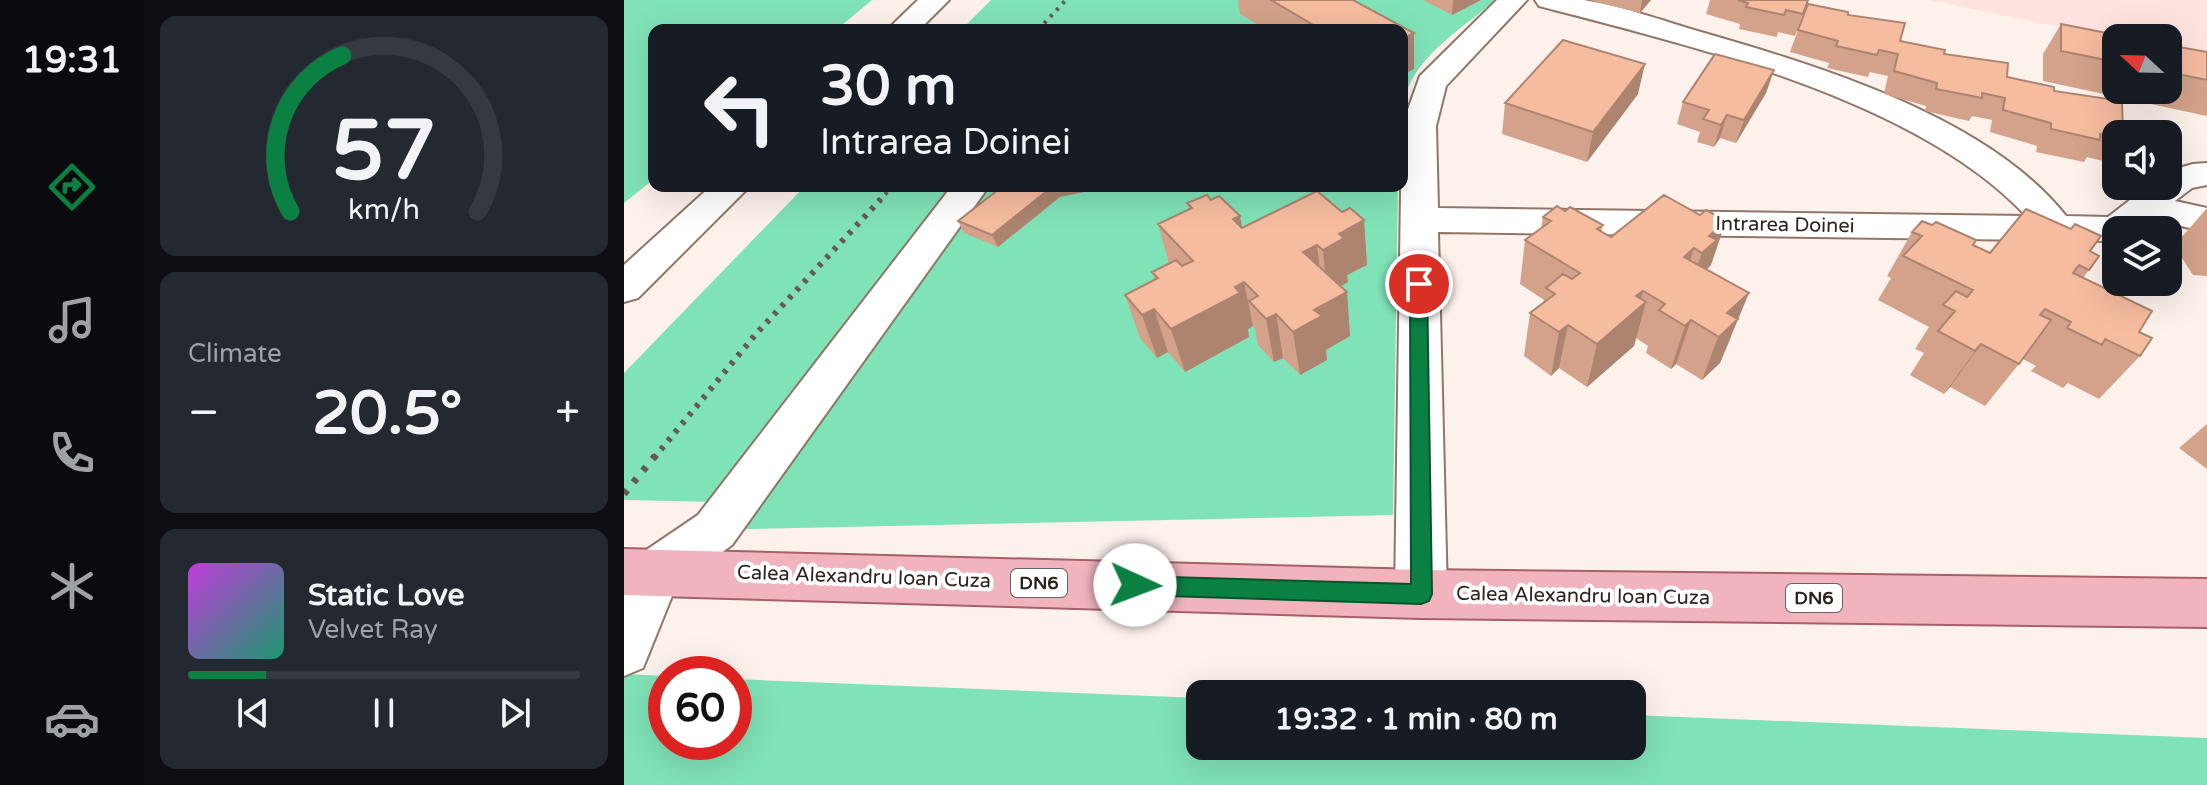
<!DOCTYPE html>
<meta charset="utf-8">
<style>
body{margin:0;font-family:"Varela Round",sans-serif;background:#242831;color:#f1f3f6;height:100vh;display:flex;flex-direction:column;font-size:30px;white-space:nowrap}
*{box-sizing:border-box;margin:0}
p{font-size:26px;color:#9ea1a6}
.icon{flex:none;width:44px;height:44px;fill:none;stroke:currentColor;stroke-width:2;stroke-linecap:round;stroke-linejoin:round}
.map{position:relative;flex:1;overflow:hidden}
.drawer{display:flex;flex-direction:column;gap:16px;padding:16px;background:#0d0f14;width:480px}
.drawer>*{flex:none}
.banner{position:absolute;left:24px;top:24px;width:760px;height:168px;border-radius:16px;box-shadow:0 8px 32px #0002;background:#171b24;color:#f1f3f6;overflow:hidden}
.needle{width:52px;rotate:292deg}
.fabs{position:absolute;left:1478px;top:24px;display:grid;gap:16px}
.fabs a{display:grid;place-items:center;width:80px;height:80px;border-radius:16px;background:#171b24;box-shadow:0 8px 32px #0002;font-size:40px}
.speed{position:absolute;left:24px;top:656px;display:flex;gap:16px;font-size:40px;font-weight:700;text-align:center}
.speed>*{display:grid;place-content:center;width:104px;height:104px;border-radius:50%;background:#171b24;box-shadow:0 8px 32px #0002;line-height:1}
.speed .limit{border:12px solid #d22;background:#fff;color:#111}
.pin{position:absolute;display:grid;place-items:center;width:68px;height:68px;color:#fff;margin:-34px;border:4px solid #fff;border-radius:50%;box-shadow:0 2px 8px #0007}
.me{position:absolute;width:88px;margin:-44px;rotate:92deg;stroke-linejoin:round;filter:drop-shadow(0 0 6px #0008)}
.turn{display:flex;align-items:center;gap:28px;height:168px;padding:0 40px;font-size:36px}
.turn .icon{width:104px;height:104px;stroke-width:2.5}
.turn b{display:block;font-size:56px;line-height:68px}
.big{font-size:60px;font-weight:800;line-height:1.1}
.drawer .tile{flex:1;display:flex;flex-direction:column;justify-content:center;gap:12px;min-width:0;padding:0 28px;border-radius:16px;background:#242831}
.drawer .dial{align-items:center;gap:0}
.dial svg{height:208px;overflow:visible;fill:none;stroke:#363941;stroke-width:7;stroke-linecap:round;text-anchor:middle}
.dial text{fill:#f1f3f6;stroke:none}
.song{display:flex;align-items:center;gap:24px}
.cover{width:96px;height:96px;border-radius:12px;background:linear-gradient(135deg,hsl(290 70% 55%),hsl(160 70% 35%))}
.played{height:8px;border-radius:4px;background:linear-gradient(90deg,#0b8043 20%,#363941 20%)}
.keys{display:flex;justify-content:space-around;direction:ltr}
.heat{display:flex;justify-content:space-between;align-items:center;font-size:44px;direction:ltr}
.trip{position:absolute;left:562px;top:680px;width:460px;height:80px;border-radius:16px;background:#171b24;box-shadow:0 8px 32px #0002;font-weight:800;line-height:80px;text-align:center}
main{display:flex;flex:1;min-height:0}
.menu{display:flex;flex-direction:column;width:144px;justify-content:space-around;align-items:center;background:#090b0e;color:#9ea1a6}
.menu .icon{width:56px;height:56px}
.menu .selected{color:#0b8043}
.menu b{font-size:36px;color:#f1f3f6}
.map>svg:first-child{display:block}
.education{fill:#fee3e0}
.green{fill:#80e2b7}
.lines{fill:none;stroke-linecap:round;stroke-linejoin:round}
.minor-casing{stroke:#907669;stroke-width:4}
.major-casing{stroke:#a76069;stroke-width:4}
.minor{fill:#fff;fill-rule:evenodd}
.major{fill:#f1b3be;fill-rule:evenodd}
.rail-far2{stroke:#655a55;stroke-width:4;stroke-dasharray:3 6;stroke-linecap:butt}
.rail-far1{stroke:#655a55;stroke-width:6;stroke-dasharray:4 7;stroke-linecap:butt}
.rail{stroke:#655a55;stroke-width:7;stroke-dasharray:5 10;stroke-linecap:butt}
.wall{fill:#d4a28a}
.shaded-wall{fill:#ac8470}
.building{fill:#f6bca0;stroke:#ac8470;stroke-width:2}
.route{fill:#0b8043;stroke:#07532c;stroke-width:2}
.labels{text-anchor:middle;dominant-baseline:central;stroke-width:8;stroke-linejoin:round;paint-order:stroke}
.shield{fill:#fff;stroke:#6c6461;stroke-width:2}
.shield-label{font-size:18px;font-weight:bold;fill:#2d221d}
.street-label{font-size:20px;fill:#2d221d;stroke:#fff}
</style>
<main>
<nav class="menu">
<b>19:31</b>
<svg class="icon selected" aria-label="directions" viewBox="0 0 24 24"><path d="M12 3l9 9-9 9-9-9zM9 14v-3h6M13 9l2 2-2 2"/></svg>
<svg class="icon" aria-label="music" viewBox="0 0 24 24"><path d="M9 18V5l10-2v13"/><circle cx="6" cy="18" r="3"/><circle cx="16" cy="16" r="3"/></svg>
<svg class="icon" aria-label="phone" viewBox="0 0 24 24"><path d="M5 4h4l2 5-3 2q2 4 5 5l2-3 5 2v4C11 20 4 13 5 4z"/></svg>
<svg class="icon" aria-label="climate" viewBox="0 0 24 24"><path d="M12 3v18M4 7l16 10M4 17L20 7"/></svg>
<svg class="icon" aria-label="car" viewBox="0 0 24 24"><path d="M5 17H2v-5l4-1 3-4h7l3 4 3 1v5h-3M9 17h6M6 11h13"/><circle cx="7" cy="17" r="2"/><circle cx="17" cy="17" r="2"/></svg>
</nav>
<section class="drawer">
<div class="tile dial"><svg viewBox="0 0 100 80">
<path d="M14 69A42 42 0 1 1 86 69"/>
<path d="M14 69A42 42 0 0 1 34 9" stroke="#0b8043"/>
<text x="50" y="56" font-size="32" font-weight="700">57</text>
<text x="50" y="72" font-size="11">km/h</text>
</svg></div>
<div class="tile"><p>Climate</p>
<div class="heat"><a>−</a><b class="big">20.5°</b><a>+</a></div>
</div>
<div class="tile">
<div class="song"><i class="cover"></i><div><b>Static Love</b><p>Velvet Ray</p></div></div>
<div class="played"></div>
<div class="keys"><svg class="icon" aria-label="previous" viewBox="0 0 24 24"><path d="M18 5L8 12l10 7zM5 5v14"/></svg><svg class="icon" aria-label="pause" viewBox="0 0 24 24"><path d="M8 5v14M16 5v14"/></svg><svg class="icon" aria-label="next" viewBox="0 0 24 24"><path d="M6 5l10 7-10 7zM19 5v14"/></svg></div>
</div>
</section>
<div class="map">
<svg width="1583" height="785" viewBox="0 0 1583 785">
<rect width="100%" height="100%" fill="#fdf1ec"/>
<!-- education -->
<path class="education" d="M1306 0H1583V59L1544 51V38L1492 39Z"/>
<!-- green -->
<path class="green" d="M0 0H248L212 30H30V179L0 203Z
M367 0H872C836 30 787 58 778 107V30H337Z
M181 186H774L769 515 79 530 94 502 0 500V373Z
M0 674 42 676V742H110V679L576 698V746H1008V715L1583 738V785H0Z"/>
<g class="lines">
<!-- minor casing -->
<g class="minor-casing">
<path id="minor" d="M294 0H325L295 30H263Z
M873 0H903L822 86 812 126 814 208 1402 216C1295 100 1065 45 915 6L911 0C927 0 944 0 960 0 999 6 1039 21 1077 32 1195 66 1364 117 1442 216L1484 217 1524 186H1544V171L1569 164 1583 163V185L1568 188 1551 201 1583 208V232L1531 220 1517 230H1492V240L1485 241 814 232 823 594 815 611 797 618 779 611 771 594 778 126 796 76Z
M87 186H126L14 298 0 302V265Z
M328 186H365L108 545 52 586 19 668 0 676V588L15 555 74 515Z"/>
</g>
<!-- major casing -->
<g class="major-casing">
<path id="major" d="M0 549 797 570 1583 579V627L797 618 0 595Z"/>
</g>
<!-- minor -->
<use href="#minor" class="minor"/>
<!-- major -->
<use href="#major" class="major"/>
<!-- rail-far2 -->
<path class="rail-far2" d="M414 30 442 0
M255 201 269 186"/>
<!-- rail-far1 -->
<path class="rail-far1" d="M30 458 131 335 257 199"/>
<!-- rail -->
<path class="rail" d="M0 494 31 456"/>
</g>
<!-- wall -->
<path class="wall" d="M614 0H729L790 33V69L778 75V30H643L616 14Z
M799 0H857L828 15Z
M966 0H1027L1016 13Z
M1086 0H1184L1171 36 1154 32 1153 37 1115 29 1116 24 1082 14Z
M1224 15 1276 41 1320 54 1383 77 1430 91 1492 134V150L1483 162 1463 157 1460 162 1412 152 1413 146 1366 132 1368 120 1348 116 1345 121 1301 111 1302 106 1260 94 1264 76 1246 72 1244 77 1203 68 1205 63 1166 52 1174 30Z
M1437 24 1492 38V90H1544V45L1583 52V116L1419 81V54Z
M1150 70 1142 93 1112 143 1096 138 1090 147 1073 142 1076 132 1053 124 1059 102Z
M1014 94 963 162 878 134 881 103Z
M1040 195 1087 265 1083 269 1107 337 1096 363 1078 380 1052 364 1047 369 1022 353 1024 346 1012 338 1010 346 963 387 935 368 927 376 900 356 906 313 919 303 920 300 896 284 901 240 917 228 919 217 941 211 979 225 977 232 987 237Z
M436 197 374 247 340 233 334 221Z
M587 200 616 216 618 228 718 212 740 220 743 265 723 275 724 282 717 287 723 292 726 336 702 350 703 360 676 375 659 358 650 362 634 345 631 328 629 326 624 329 625 337 561 372 544 352 533 358 516 338 501 295 531 280 528 272 545 264 534 224 565 210 563 203Z
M1583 208V276L1569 275 1550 246Z
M1288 232 1349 245 1366 253 1466 251 1475 256 1459 278 1515 332 1516 356 1475 399 1444 383 1439 388 1407 371 1412 366 1399 359 1361 406 1326 387 1320 394 1286 375 1300 353 1291 349 1305 327 1254 300 1267 278 1263 276Z
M1583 424V469L1555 448Z"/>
<!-- shaded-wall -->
<path class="shaded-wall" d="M829 0H857L828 15Z
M1018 0H1027L1016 13Z
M790 33V69L778 75V39Z
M1021 64 1014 94 963 162 969 132Z
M1150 70 1142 93 1112 143 1120 120Z
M1103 115 1096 138 1090 147 1097 125Z
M429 186H489L436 197 374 247 368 235Z
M616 216 624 260 609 219Z
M740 220 743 265 723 275 724 282 703 294 699 250 715 234Z
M1102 221 1087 265 1083 269 1078 284 1063 297 1078 253 1085 236Z
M693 245 698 289 679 252Z
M1070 248 1055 292 1060 257Z
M620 282 629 326 624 329 625 337 561 372 547 329 611 287Z
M1019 291 1014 309 1022 302 1010 346 963 387 973 344 1012 296Z
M723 292 726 336 702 350 703 360 676 375 669 332 690 310Z
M1125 293 1096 363 1078 380 1103 313Z
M530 309 544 352 533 358 518 315Z
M652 314 659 358 650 362 642 319Z
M1067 320 1052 364 1047 369 1061 326Z
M944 325 935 368 927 376 935 332Z
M1357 344 1326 387 1320 394 1351 351Z"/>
<!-- building -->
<path class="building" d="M647 0H729L790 33 778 39V30H698Z
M1114 0H1184L1179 14 1162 10 1160 15 1122 7 1124 3Z
M1184 4 1224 12V15L1281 23 1276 41 1321 50 1320 54 1384 63 1383 77 1430 87V91L1498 101 1499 134H1492V137L1476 134V140L1427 129V123L1379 110 1381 98 1358 93V98L1312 89 1313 83 1270 71 1274 54 1255 50 1253 55 1212 46 1214 41 1174 30Z
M1437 24 1508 38H1492V62L1437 51Z
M939 40 1021 64 969 132 881 103Z
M1544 45 1583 52V80L1544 72Z
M1091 54 1150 70 1120 120 1103 115 1097 125 1079 119 1085 110 1059 102Z
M379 186H429L368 235 334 221Z
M693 191 718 212 726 208 740 220 715 234 720 238 699 250 693 245 679 252 723 292 690 310 698 316 669 332 652 314 642 319 625 301 634 296 620 282 611 287 616 293 547 329 530 309 518 315 501 295 534 278 528 272 552 260 558 266 569 261 534 224 568 208 563 203 583 195 587 200 595 196 616 216 609 219 618 228Z
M1040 195 1076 215 1082 210 1102 221 1085 236 1093 240 1078 253 1070 248 1060 257 1125 293 1103 313 1114 319 1095 337 1067 320 1061 326 1035 310 1041 304 1019 291 1012 296 1022 302 973 344 944 325 935 332 906 313 931 294 922 288 939 274 948 279 956 273 901 240 927 221 919 217 933 206 941 211 946 207 979 225 973 229 987 237Z
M1402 209 1447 229 1451 224 1477 236 1466 251 1475 256 1465 270 1455 265 1449 273 1528 311 1515 332 1528 338 1516 356 1481 339 1478 345 1443 328 1447 322 1421 309 1416 315 1427 320 1395 364 1357 344 1351 351 1314 331 1331 311 1319 305 1332 291 1343 297 1349 290 1279 256 1298 236 1288 232 1298 221 1308 225 1312 222 1352 240 1349 245 1366 253Z"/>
<!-- route -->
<path class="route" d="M795 278 803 284 808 594 805 601 797 604 511 595 503 592 500 585 503 579 511 576 787 584 786 284Z"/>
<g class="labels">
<!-- shield labels -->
<g class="shield">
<rect x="387" y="569" width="56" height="28" rx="6"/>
<rect x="1162" y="584" width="56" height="28" rx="6"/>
</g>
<g class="shield-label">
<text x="415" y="583">DN6</text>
<text x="1190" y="598">DN6</text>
</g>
<!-- street labels -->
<g class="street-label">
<text transform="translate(1161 225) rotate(1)">Intrarea Doinei</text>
<text transform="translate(240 577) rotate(2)">Calea Alexandru Ioan Cuza</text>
<text transform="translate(959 596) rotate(1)">Calea Alexandru Ioan Cuza</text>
</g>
</g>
</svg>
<div class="fabs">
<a><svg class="needle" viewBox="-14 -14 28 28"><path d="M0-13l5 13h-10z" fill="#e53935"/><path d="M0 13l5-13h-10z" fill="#9ea1a6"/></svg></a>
<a><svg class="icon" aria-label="sound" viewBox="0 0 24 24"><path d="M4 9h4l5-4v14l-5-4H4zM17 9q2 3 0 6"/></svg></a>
<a><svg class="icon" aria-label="layers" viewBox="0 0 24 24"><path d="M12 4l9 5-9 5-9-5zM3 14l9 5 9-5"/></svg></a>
</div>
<div class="speed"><div class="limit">60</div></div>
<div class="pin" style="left:795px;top:284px;background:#d93025"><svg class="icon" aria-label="arrive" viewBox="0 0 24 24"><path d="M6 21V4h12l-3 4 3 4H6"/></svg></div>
<svg class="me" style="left:511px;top:585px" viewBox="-20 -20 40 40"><circle r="19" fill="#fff"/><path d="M0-13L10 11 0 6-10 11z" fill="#0b8043"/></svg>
<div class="trip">19:32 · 1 min · 80 m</div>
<div class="banner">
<div class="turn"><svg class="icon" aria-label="left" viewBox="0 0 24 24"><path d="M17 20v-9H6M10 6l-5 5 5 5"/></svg><div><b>30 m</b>Intrarea Doinei</div></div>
</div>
</div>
</main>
